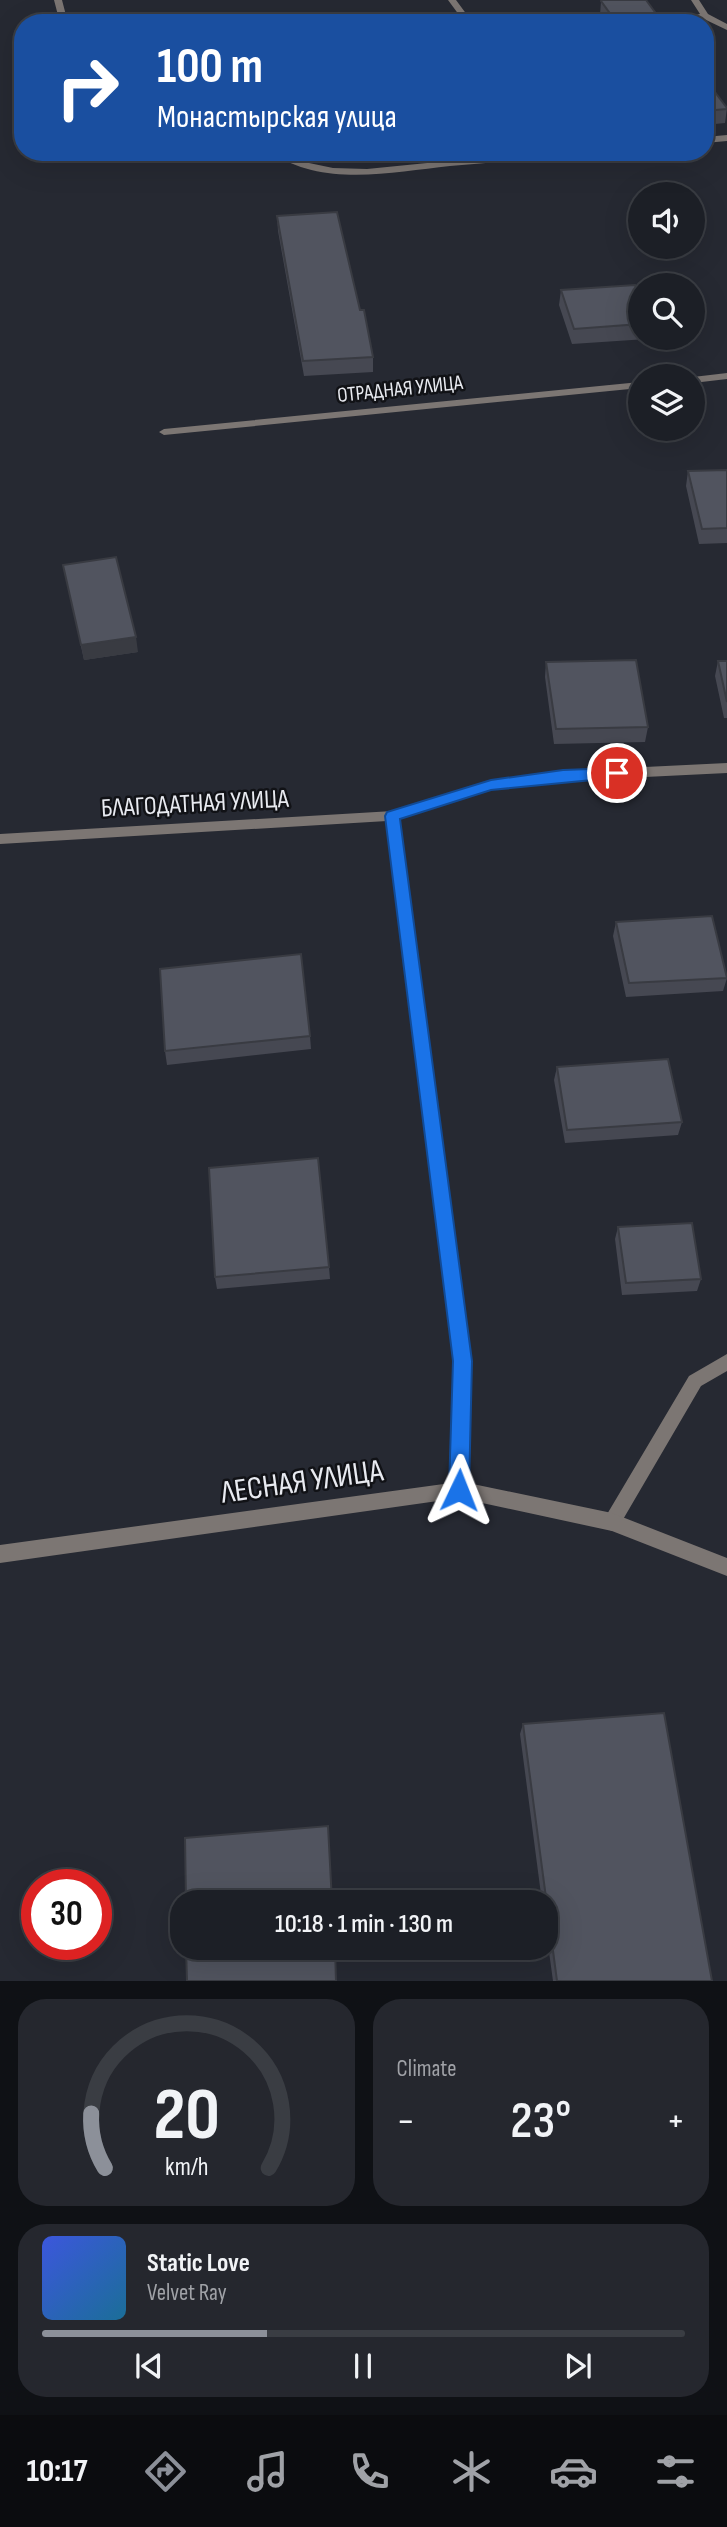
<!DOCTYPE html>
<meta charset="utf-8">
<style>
body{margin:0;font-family:"Sofia Sans Condensed",sans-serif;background:#25272e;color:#f1f3f6;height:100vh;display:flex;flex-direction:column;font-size:26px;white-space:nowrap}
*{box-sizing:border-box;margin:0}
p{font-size:23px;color:#a0a2a7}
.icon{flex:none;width:38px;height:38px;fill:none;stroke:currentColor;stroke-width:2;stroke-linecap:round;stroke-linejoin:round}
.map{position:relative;height:1981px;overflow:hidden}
.sheet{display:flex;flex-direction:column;gap:18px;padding:18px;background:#0f1115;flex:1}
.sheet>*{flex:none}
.banner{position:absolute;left:14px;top:14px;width:700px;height:147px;border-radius:28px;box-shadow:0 7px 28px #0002,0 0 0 2px #3a3d43;background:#1a4fa0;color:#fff;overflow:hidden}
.controls{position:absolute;left:628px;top:182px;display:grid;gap:14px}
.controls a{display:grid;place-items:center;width:77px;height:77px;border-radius:50%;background:#1c1f26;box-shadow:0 7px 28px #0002,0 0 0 2px #3a3d43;font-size:35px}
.speed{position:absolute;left:21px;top:1869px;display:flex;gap:14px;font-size:35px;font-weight:700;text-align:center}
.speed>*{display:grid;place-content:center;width:91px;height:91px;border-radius:50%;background:#1c1f26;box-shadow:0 7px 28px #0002,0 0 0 2px #3a3d43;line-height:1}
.speed .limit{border:10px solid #d22;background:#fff;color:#111}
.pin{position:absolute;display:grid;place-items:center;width:60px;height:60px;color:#fff;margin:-30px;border:4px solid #fff;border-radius:50%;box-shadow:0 2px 7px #0007}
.me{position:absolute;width:77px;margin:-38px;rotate:2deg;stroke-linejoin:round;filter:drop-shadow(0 0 5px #0008)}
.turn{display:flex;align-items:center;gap:24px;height:147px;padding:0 28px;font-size:32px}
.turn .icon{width:91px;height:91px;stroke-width:2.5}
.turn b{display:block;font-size:49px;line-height:60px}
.big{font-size:52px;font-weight:600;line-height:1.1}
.sheet .card{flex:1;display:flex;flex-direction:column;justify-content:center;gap:10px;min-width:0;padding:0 24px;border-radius:28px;background:#25272e}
.sheet .dial{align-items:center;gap:0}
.dial svg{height:182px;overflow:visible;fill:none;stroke:#3a3d43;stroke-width:7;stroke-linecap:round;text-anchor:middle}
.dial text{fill:#f1f3f6;stroke:none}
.song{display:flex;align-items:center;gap:21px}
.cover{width:84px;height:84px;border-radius:10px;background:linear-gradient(135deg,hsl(230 70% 55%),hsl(200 70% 35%))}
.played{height:7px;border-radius:4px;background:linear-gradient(90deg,#8c9099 35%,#3a3d43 35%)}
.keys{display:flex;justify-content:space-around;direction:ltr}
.heat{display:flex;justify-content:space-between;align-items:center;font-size:38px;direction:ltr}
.sheet .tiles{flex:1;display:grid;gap:18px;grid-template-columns:1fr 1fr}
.card:last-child{grid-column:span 2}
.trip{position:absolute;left:170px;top:1890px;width:388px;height:70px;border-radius:28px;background:#1c1f26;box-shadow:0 7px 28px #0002,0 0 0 2px #3a3d43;font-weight:600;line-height:70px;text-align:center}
.tab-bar{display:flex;height:112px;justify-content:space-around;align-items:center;background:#0b0c0f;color:#a0a2a7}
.tab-bar .icon{width:49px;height:49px}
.tab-bar .active{color:#8c9099}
.tab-bar b{font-size:32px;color:#f1f3f6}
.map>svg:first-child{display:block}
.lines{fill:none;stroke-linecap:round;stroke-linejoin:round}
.lane{fill:#7c7673;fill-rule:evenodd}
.street{fill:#7c7673;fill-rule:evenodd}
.wall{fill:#464852}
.shaded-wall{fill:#393b42}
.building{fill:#51545f;stroke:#393b42;stroke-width:2}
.route{fill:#1a73e8;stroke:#114b97;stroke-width:2}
.labels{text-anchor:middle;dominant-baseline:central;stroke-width:5;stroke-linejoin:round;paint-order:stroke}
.far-street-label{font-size:21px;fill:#e8eaf0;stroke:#111216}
.street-label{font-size:26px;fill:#e8eaf0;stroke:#111216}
.near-street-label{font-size:32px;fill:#e8eaf0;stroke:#111216}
</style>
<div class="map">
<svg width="727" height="1981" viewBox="0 0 727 1981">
<rect width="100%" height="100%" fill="#262932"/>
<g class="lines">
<!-- lane -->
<path class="lane" d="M727 1354V1371L701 1386 618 1528 612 1531 606 1528 603 1522 606 1516 689 1376Z"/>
<!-- street -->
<path class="street" d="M54 0H62L68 23H60Z
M448 0H456L473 23H465Z
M691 0H699L708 14 727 24V30L704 19 679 23H658L700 14Z
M727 135V141L705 143V137Z
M271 152H283L309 163 333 168 367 169 539 152H573L569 155C529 159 490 163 450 166 393 172 322 188 271 152Z
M727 373V379L693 383V377Z
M640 382V388L164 435 159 432 164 429Z
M727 763V773L563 781 491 790 400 819 470 1361 468 1483 612 1513 727 1558V1576L612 1531 459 1498 0 1563V1545L451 1483 454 1361 387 821 0 844V834L393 811 491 780 563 771Z"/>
</g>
<!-- wall -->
<path class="wall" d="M601 1 663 23H605L600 15Z
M705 79 727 108 725 123 705 125Z
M277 216 360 310 373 357V372L304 376 278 231Z
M561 290 640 300V338H647V339L572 344 559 305Z
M727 470V543L699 544 686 486 688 471Z
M63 565 138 652 84 660Z
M718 661H727V718H724L715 676Z
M546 662 648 727 645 742 554 744 545 677Z
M616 922 727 978 723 991 626 997 613 936Z
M310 1036 311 1049 167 1065 165 1051Z
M557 1067 682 1122 678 1135 565 1143 554 1080Z
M618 1227 701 1279 697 1291 622 1295 615 1239Z
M329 1267 330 1279 217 1289 215 1277Z
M523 1724 712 1981H553L546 1930V1902H542L520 1734Z"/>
<!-- shaded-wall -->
<path class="shaded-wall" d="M136 637 138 652 84 660 81 645Z"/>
<!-- building -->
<path class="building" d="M602 0H646L663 23H617L601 1Z
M705 79 727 108V109L705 111Z
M337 212 360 310H364L373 357 303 361 277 216Z
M635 285 640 300V324L574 329 561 290Z
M727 470V528L702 529 688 471Z
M116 557 136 637 81 645 63 565Z
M636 660 648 727 556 729 546 662Z
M718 661H727V702Z
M712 916 727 978 629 983 616 922Z
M301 954 310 1036 165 1051 160 969Z
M668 1059 682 1122 567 1130 557 1067Z
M318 1158 329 1267 215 1277 209 1168Z
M692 1223 701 1279 626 1283 618 1227Z
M664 1713 712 1981H557L523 1724Z
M328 1826 332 1902H186L185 1838Z
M186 1948H335L336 1981H187Z"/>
<!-- route -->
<path class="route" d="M617 768 623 770 625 773 623 777 491 790 400 819 472 1361 469 1490 466 1497 459 1500 452 1497 449 1490 453 1361 385 816 387 812 491 780 563 770Z"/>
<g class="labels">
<!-- far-street labels -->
<g class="far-street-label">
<text transform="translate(400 389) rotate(-6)">ОТРАДНАЯ УЛИЦА</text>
</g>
<!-- street labels -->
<g class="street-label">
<text transform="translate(195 804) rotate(-3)">БЛАГОДАТНАЯ УЛИЦА</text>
</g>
<!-- near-street labels -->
<g class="near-street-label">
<text transform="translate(302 1482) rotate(-8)">ЛЕСНАЯ УЛИЦА</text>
</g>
</g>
</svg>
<div class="controls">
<a><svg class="icon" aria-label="sound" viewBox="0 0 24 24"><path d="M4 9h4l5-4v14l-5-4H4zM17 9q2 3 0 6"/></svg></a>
<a><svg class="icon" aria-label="search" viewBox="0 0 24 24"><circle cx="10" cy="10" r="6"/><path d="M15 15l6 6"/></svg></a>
<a><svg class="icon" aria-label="layers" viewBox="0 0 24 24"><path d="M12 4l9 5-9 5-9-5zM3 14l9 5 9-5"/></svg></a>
</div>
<div class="speed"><div class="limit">30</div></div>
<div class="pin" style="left:617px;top:773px;background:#d93025"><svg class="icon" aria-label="arrive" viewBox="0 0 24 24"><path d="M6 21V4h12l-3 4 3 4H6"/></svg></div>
<svg class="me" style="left:459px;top:1490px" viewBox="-20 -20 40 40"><path d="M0-17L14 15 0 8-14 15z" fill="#1a73e8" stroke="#fff" stroke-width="4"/></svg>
<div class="trip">10:18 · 1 min · 130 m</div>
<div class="banner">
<div class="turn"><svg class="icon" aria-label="right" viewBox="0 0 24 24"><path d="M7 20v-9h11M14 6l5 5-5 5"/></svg><div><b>100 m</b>Монастырская улица</div></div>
</div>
</div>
<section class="sheet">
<div class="tiles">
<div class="card dial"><svg viewBox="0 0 100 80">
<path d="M14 69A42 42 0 1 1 86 69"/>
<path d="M14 69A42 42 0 0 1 8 45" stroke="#8c9099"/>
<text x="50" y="56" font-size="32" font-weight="700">20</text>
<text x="50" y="72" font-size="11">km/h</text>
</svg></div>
<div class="card"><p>Climate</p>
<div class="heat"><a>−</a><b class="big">23°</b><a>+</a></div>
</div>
<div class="card">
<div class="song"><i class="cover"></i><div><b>Static Love</b><p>Velvet Ray</p></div></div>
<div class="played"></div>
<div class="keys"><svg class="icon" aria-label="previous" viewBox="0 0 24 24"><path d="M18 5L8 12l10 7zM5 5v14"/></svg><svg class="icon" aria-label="pause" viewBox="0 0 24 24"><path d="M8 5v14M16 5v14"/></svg><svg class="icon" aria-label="next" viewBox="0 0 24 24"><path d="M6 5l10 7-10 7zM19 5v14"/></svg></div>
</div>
</div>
</section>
<nav class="tab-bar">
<b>10:17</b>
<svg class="icon active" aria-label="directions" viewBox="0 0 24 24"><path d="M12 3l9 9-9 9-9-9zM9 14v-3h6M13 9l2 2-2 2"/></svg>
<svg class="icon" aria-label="music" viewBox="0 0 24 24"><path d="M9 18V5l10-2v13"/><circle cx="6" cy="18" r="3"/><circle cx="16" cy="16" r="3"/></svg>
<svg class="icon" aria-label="phone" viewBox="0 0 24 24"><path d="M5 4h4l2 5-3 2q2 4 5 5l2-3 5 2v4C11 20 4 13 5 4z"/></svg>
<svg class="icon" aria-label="climate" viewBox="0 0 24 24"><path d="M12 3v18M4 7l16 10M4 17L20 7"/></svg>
<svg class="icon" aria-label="car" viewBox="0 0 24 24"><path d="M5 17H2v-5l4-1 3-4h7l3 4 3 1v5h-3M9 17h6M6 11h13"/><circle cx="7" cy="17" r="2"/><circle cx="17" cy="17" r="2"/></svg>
<svg class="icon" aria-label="filters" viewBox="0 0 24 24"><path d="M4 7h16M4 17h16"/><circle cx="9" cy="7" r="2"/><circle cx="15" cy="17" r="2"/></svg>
</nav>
